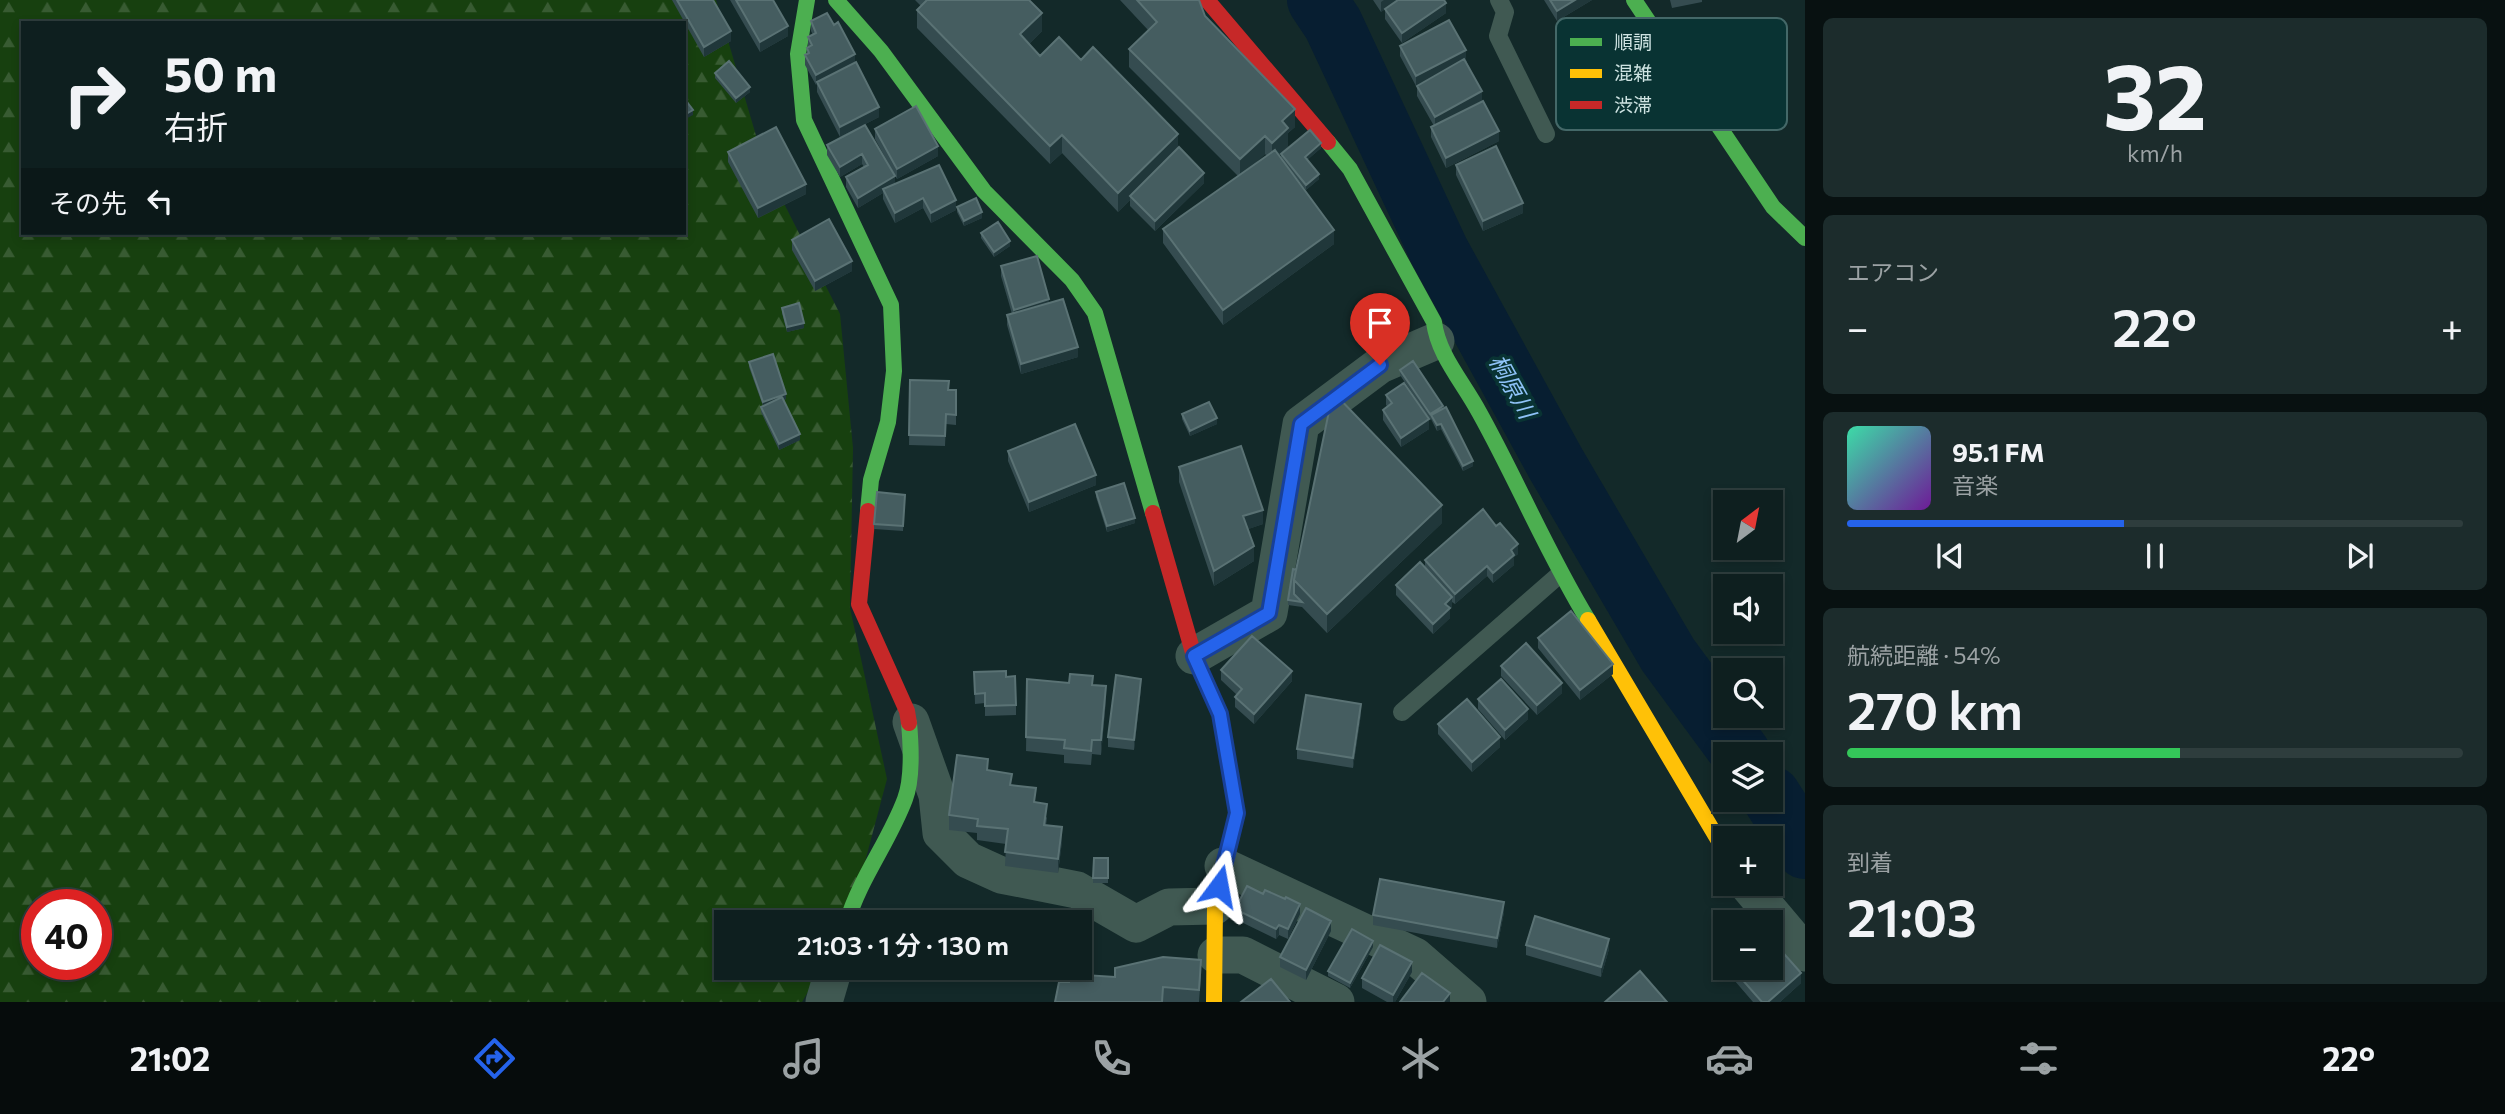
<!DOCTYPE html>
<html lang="ja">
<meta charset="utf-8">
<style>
body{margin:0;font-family:Commissioner,"Noto Sans JP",sans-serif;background:#1c2c2c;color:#f1f3f6;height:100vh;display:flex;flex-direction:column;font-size:26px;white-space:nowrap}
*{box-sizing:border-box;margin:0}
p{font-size:23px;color:#9ba2a4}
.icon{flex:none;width:38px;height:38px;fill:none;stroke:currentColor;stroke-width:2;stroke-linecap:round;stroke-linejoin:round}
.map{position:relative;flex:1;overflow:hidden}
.details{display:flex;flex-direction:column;gap:18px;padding:18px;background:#081111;width:700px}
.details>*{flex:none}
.hud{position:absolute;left:21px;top:21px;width:665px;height:214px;border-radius:0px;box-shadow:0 4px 10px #0003,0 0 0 2px #2e3d3d;background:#0e1f1f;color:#f1f3f6;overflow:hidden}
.needle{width:46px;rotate:32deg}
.tools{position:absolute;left:1713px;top:490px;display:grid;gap:14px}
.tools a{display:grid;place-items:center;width:70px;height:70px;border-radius:0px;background:#0e1f1f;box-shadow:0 4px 10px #0003,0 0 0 2px #2e3d3d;font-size:35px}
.speed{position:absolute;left:21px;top:889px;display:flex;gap:14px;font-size:35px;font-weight:700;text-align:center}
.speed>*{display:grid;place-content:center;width:91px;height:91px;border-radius:50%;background:#0e1f1f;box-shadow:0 4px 10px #0003,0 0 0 2px #2e3d3d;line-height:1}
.speed .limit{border:10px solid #d22;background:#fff;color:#111}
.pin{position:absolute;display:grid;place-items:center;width:60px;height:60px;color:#fff;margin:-72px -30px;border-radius:50% 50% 50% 0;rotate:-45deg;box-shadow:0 0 7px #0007}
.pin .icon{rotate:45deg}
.me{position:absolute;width:77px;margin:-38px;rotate:13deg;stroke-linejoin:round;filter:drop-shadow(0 0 5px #0008)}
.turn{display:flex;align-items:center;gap:24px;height:147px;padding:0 28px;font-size:32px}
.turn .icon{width:91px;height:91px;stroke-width:2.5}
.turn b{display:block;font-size:49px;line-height:60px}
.then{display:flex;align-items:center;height:66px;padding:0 28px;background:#0003;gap:14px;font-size:26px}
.big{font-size:52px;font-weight:600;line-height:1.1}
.details .tile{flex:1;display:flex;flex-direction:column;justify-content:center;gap:10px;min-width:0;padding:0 24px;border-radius:10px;background:#1c2c2c}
.details .dial{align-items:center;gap:0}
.dial b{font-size:91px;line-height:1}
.song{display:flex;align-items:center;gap:21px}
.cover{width:84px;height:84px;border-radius:10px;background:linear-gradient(135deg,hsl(160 70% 55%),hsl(280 70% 35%))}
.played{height:7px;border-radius:4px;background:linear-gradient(90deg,#2563eb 45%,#2e3d3d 45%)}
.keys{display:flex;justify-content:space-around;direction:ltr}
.heat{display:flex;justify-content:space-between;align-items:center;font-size:38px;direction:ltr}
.charge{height:10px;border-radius:5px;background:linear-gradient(90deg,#34c759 54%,#2e3d3d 0)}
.trip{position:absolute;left:714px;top:910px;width:378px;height:70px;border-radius:0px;background:#0e1f1f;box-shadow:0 4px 10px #0003,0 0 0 2px #2e3d3d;font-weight:600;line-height:70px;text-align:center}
.tabs{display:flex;height:112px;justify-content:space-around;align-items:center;background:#060c0c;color:#9ba2a4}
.tabs .icon{width:49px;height:49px}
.tabs .current{color:#2563eb}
.tabs b{font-size:32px;color:#f1f3f6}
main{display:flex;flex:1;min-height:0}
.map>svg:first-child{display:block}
.forest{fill:url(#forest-firs);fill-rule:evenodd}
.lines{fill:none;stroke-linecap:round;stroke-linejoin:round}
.river{stroke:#071e31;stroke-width:60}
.lane{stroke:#405952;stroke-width:18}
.street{stroke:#405952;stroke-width:37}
.fast{stroke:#4caf50;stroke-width:16}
.slow{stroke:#ffc107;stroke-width:16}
.jam{stroke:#c62828;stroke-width:16}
.wall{fill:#354c50;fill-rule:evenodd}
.shaded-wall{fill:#20373a}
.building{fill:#455d60;stroke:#5a7274;stroke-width:2}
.route-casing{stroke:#184099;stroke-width:18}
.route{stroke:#2563eb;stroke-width:12}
.labels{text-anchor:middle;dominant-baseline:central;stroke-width:7;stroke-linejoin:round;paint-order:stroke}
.water-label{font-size:23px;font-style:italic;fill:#8fc3f8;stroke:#093333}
.key{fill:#093333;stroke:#446868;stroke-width:2}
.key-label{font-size:19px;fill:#cee3e2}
</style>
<main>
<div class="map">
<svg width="1805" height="1002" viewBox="0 0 1805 1002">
<defs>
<pattern id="forest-firs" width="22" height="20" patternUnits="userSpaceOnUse" patternTransform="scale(1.75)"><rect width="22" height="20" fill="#17400f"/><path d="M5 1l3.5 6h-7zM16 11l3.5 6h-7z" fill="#385b32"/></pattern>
</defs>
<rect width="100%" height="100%" fill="#132929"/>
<!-- forest -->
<path class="forest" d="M0 0H716L765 166 840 314 853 448 850 608 887 779 849 922H726V968H822L802 1002H0ZM23 23H684V233H23ZM37 905H96V964H37Z"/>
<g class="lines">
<!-- river -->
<path class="river" d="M1317 0 1333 24 1439 251 1556 464 1668 655 1741 754
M1771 796 1805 849"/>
<!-- lane -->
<path class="lane" d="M1499 0 1505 12 1498 36 1546 134
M1402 712 1560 574"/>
<!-- street -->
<path class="street" d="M1194 656 1269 613 1301 424 1380 365 1436 341
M911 722 937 795 941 833 968 860 1001 875 1077 890 1136 924 1169 907 1215 906
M1223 866 1415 956 1468 1002
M1747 884 1805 953
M1216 955H1243L1336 1002
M824 1002 834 968"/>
<!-- fast -->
<path class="fast" d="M807 0 798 54 804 120 891 305 894 371 888 422 871 480 868 511
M836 0 881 51 984 191 1072 280 1095 313 1153 513
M1634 0 1773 207 1805 238
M1328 142 1350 169 1434 322C1438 355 1463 382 1479 412 1517 480 1547 553 1588 620
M847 922C860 878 889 842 905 799 913 778 911 745 909 723"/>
<!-- slow -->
<path class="slow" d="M1588 620 1726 853
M1214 1002 1215 906 1237 813 1229 767"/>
<!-- jam -->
<path class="jam" d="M1207 0 1328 142
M868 511 859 604 907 711 909 723
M1153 513 1194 656 1220 714 1229 767"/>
</g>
<!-- wall -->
<path class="wall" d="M672 0H713L731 41 704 57Z
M730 0H773L788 36 760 52Z
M915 0H1029L1042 31 1029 44 1040 56 1081 60 1178 148 1204 183 1155 231 1130 206V200L1118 212 1062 153 1050 164 917 28V10L921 6Z
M1120 0H1199L1205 16 1295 127 1288 133V146L1279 155 1281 158V154L1321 148 1307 160 1319 179 1306 190 1293 174 1334 244 1223 325 1163 243V229L1238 176 1129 67V49L1148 30ZM1265 154 1267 156 1252 166Z
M1373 0H1444L1446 13 1402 43 1385 19V9L1381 12Z
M1544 0H1592L1557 21Z
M1670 0H1702V2L1672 8Z
M811 21 855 63 879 117 840 137 817 92V84L816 85 805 65V55L807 54V48L808 47V37L813 35 811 31Z
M1577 28 1601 44 1587 52 1577 33Z
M1400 46 1466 60 1499 141 1446 168 1431 137V127L1434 126 1417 96V86L1424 82 1416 86 1400 56Z
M715 73 750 92 736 103 715 78Z
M865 125 895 184 956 210 931 223 923 208 895 223 883 199V193L858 208 846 187V177L864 167 862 164 840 177 827 155V145Z
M875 129 938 156 897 179 875 139Z
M728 152 806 194 758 218 728 162Z
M1456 165 1523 213 1483 231 1456 175Z
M957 207 982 218 964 226 957 212Z
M981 233 1010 246 994 257 981 238Z
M792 240 852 271 815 291 792 250Z
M1001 266 1049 303 1078 357 1021 374 1007 325V315L1012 314 1001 276Z
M782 308 804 328 787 332 782 313Z
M749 362 786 399 783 400 800 440 779 450 761 412V407L763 406 749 367Z
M1400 370 1443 408 1473 466 1463 471 1441 429 1437 431 1431 419 1430 420 1400 375Z
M910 380 949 390H956V425L946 424 945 446 909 445Z
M1386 395 1429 429 1401 447 1383 420V410L1387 406 1386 405Z
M1182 414 1217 424 1190 436 1182 419Z
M1008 451 1096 485 1029 512 1008 461Z
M1179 467 1263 524 1248 529 1254 561 1214 586 1179 482Z
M1096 492 1135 523 1107 532 1096 497Z
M905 495 903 531 874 529V524Z
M1442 523 1327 633 1302 607 1288 605V600L1296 570Z
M1518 554 1514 557V565L1493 583 1487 576 1455 604 1452 602V607L1450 609V618L1433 634 1396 595V585L1425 567V560Z
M1538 638 1613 674 1580 700 1538 648Z
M1501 666 1562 693 1537 715 1501 676Z
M1221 670 1292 681 1254 724 1235 707V697L1237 695 1221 680Z
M974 672 1006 677 1016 705V715L985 716V703L975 704Z
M1027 679 1093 685 1106 700 1101 755 1092 754 1091 765 1064 763V755L1026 751Z
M1141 689 1134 750 1108 747V737Z
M1478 699 1528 719 1505 740 1478 709Z
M1361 714 1353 768 1297 759V749Z
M1438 724 1500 747 1472 772 1438 734Z
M988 770 1012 785 1036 802 1047 818 1046 825 1062 841 1058 873 1005 866 1006 844 977 840V833L949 830V815Z
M1094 858H1108V883H1093Z
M1235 909 1300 914 1288 939 1279 935 1276 939 1235 919Z
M1504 912 1497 948 1373 925V915Z
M1331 931 1306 980 1280 967V957Z
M1526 945 1609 949 1601 977 1526 955Z
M1373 947 1350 988 1328 976V971Z
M1728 968H1771L1801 983 1780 1002H1753L1728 973Z
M1412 972 1395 1002H1387L1362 988V978Z
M1201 975 1199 1002H1055L1069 982 1115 977Z"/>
<!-- shaded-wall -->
<path class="shaded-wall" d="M1384 0H1400L1381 12V2Z
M1575 0H1592L1557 21V11Z
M1446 3V13L1402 43V33Z
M1042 13V31L1020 53V34Z
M788 26V36L760 52V42Z
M731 31V41L704 57V47Z
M1601 39V44L1587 52V47Z
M1466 50V60L1416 86V76Z
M855 54V64L816 85V75Z
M750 87V92L736 103V98Z
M1482 91V101L1435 127V117Z
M879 107V117L840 137V127Z
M1295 109V127L1288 133V146L1272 162V143L1282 121Z
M693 110V115L684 120V115Z
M1499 131V141L1446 168V158Z
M1178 134V152L1130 196V200L1118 212V193Z
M1062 135V153L1050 164V146Z
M1265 136V154L1240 178V159Z
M1321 143V148L1305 162V157Z
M938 146V156L897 179V169Z
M862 154V164L840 177V167Z
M1204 173V183L1155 231V221Z
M1319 174V179L1306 190V185Z
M895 176V186L883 189V193L858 208V198Z
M806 184V194L758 218V208Z
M923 198V208L895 223V213Z
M956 200V210L931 223V213Z
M1523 203V213L1483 231V221Z
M982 212V218L964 226V221Z
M1334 230V244L1223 325V310Z
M1010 241V246L994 257V252Z
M852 261V271L815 291V281Z
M1049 299V309L1014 320V310Z
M804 323V328L787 332V327Z
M1078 347V357L1021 374V364Z
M786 394V399L763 407V402Z
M1217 418V424L1190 436V431Z
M1429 419V429L1401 447V438Z
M1441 424V429L1437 431V425Z
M800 434V440L779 450V444Z
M1473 461V466L1463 471V466Z
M1096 475V485L1029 512V502Z
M1442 505V523L1327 633V614Z
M1263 510V524L1243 531V516Z
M1135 518V523L1107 532V526Z
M1518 544V554L1514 557V565L1493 583V573L1511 550Z
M1254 546V561L1214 586V571Z
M1487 566V576L1455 604V594Z
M1452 597V607L1450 609V618L1433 634V624L1445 604Z
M1613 664V674L1580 700V690Z
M1292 671V681L1254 724V714Z
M1141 679V689L1134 750V740Z
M1562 683V693L1537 715V705Z
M1106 686V700L1101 755V740Z
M1361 704V714L1353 768V758Z
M1528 709V719L1505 740V730Z
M1500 737V747L1472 772V762Z
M1062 827V841L1058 873V859Z
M1504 902V912L1497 948V938Z
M1300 904V914L1288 939V929Z
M1331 921V931L1306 980V970Z
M1279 925V935L1276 939V929Z
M1609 939V949L1601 977V967Z
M1373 941V947L1350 988V983Z
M1412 962V972L1395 1002H1393V995Z
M1801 973V983L1780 1002H1768Z
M1450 993V1002H1443Z"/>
<!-- building -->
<path class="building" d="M677 0H713L731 31 704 47Z
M736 0H773L788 26 760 42Z
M927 0H1029L1042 13 1020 34 1040 56 1059 37 1081 60 1093 47 1178 134 1118 193 1062 135 1050 146 917 10Z
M1137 0H1199L1205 16 1295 109 1282 121 1288 128 1272 143 1265 136 1240 159 1129 49 1157 22Z
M1398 0H1444L1446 3 1402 33 1385 9Z
M1550 0H1575L1557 11Z
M827 13 834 25 838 22 855 54 816 75 805 55 809 53 807 48 812 45 808 37 816 33 811 21Z
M1449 20 1466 50 1416 76 1400 46Z
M1464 59 1482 91 1435 117 1417 86Z
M729 61 750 87 736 98 715 73Z
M856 62 879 107 840 127 817 82Z
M684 98 693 110 684 115Z
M1483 101 1499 131 1446 158 1431 127Z
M916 106 938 146 897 169 875 129Z
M865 125 895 176 858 198 846 177 868 165 862 154 840 167 827 145Z
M776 127 806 184 758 208 728 152Z
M1310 130 1321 143 1305 157 1319 174 1306 185 1281 154Z
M1496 146 1523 203 1483 221 1456 165Z
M1179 147 1204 173 1155 221 1130 196Z
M1275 150 1334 230 1223 310 1163 229Z
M939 165 956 200 931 213 923 198 895 213 883 189Z
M976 198 982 212 964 221 957 207Z
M829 219 852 261 815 281 792 240Z
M998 222 1010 241 994 252 981 233Z
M1037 256 1049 299 1014 310 1001 266Z
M1063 299 1078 347 1021 364 1007 315Z
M799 303 804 323 787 327 782 308Z
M773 354 786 394 763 402 749 362Z
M1413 361 1443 406 1430 414 1400 370Z
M910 380 949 381 948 390H956V415L946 414 945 436 909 435Z
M1404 383 1429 419 1401 438 1383 410 1392 403 1386 395Z
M1333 392 1442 505 1327 614 1294 580Z
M782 397 800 434 779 444 761 407Z
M1209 402 1217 418 1190 431 1182 414Z
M1446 407 1473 461 1463 466 1441 424 1437 425 1431 415Z
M1075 424 1096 475 1029 502 1008 451Z
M1241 446 1263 510 1243 516 1254 546 1214 571 1179 467Z
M1124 483 1135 518 1107 526 1096 492Z
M877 492 905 495 903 526 874 524Z
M1483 509 1496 526 1500 523 1518 544 1511 550 1514 555 1493 573 1487 566 1455 594 1425 560Z
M1420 562 1452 597 1445 604 1450 608 1433 624 1396 585Z
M1293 569 1296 570 1294 580V594L1302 602 1288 600Z
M1571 611 1613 664 1580 690 1538 638Z
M1252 636 1292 671 1254 714 1235 697 1242 689 1221 670Z
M1526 643 1562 683 1537 705 1501 666Z
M1006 671V677L1015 676 1016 705 985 706V693L975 694 974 672Z
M1070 674 1093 676 1092 685 1106 686 1101 740H1092L1091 751 1064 748 1065 740 1026 737 1027 679 1069 683Z
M1116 675 1141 679 1134 740 1108 737Z
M1501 679 1528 709 1505 730 1478 699Z
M1306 695 1361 704 1353 758 1297 749Z
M1467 699 1500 737 1472 762 1438 724Z
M957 755 988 759 987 770 1012 774 1010 785 1036 788 1034 802 1047 804 1044 825 1062 827 1058 859 1005 852 1008 829 977 826 978 819 949 815Z
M1094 858H1108V878H1093Z
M1380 879 1504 902 1497 938 1373 915Z
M1247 886 1263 894 1265 890 1285 899 1286 897 1300 904 1288 929 1279 925 1276 929 1235 909Z
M1306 908 1331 921 1306 970 1280 957Z
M1535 916 1609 939 1601 967 1526 945Z
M1352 929 1373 941 1350 983 1328 971Z
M1771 939 1801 973 1768 1002H1762L1732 968H1771Z
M1380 945 1412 962 1393 995 1362 978Z
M1163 957 1201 960 1199 990 1163 987 1162 1002H1055L1059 982H1069V974L1115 977V968Z
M1640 971 1667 1002H1605Z
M1422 973 1450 993 1443 1002H1400Z
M1271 979 1290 1002H1241Z"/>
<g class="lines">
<!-- route casing -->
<g class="route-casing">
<path id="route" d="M1219 886 1237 813 1220 714 1194 656 1269 613 1301 424 1380 365"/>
</g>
<!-- route -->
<use href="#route" class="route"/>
</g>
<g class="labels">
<!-- water labels -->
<g class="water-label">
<text transform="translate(1513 386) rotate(61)">桐原川</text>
</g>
</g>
<!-- legend -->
<rect x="1556" y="18" width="231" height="112" rx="10" class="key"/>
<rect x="1570" y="38" width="32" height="8" fill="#4caf50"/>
<rect x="1570" y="69" width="32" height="9" fill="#ffc107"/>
<rect x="1570" y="101" width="32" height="8" fill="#c62828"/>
<g class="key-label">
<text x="1614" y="49">順調</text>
<text x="1614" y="80">混雑</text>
<text x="1614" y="112">渋滞</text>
</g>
</svg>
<div class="tools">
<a><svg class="needle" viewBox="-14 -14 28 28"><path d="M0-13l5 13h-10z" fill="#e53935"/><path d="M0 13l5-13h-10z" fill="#9ba2a4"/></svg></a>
<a><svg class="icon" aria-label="sound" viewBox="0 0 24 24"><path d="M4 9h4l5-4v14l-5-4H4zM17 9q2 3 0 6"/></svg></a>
<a><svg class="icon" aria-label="search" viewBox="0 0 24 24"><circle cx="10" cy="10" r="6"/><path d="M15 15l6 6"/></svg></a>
<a><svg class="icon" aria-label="layers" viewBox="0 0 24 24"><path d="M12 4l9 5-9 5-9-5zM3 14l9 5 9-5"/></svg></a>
<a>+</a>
<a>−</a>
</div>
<div class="speed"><div class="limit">40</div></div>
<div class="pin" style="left:1380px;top:365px;background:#d93025"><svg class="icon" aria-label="arrive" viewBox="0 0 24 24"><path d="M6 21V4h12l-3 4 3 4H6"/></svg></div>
<svg class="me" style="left:1219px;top:886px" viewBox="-20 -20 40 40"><path d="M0-17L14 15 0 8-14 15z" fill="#2563eb" stroke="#fff" stroke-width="4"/></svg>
<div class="trip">21:03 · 1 分 · 130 m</div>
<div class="hud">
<div class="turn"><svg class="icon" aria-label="right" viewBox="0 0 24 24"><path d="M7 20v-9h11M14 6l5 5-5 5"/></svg><div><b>50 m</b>右折</div></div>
<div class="then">その先<svg class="icon" aria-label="left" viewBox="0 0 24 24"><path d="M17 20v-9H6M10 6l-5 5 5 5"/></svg></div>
</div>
</div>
<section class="details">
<div class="tile dial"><b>32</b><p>km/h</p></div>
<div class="tile"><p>エアコン</p>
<div class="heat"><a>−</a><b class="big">22°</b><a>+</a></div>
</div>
<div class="tile">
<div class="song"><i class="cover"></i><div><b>95.1 FM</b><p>音楽</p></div></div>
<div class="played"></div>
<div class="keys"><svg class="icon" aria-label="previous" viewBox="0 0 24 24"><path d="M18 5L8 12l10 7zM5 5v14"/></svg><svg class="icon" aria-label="pause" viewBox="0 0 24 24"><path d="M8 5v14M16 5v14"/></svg><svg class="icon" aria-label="next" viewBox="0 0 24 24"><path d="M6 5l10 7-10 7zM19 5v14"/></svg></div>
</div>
<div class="tile"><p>航続距離 · 54%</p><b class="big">270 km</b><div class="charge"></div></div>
<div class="tile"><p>到着</p><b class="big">21:03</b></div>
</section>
</main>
<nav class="tabs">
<b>21:02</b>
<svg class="icon current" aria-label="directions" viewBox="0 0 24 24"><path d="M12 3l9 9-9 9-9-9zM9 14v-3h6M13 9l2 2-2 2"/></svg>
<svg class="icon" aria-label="music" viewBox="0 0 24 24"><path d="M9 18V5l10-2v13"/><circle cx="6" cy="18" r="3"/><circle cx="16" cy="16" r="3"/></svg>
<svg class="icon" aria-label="phone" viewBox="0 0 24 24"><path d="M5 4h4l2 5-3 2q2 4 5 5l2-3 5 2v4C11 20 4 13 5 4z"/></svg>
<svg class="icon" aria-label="climate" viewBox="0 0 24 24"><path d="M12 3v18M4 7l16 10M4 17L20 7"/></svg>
<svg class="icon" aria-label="car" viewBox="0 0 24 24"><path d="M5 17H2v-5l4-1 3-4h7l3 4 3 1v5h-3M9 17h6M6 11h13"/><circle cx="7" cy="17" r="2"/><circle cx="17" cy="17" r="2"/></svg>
<svg class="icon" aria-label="filters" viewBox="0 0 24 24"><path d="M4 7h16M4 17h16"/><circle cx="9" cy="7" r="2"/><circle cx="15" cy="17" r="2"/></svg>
<b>22°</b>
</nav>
